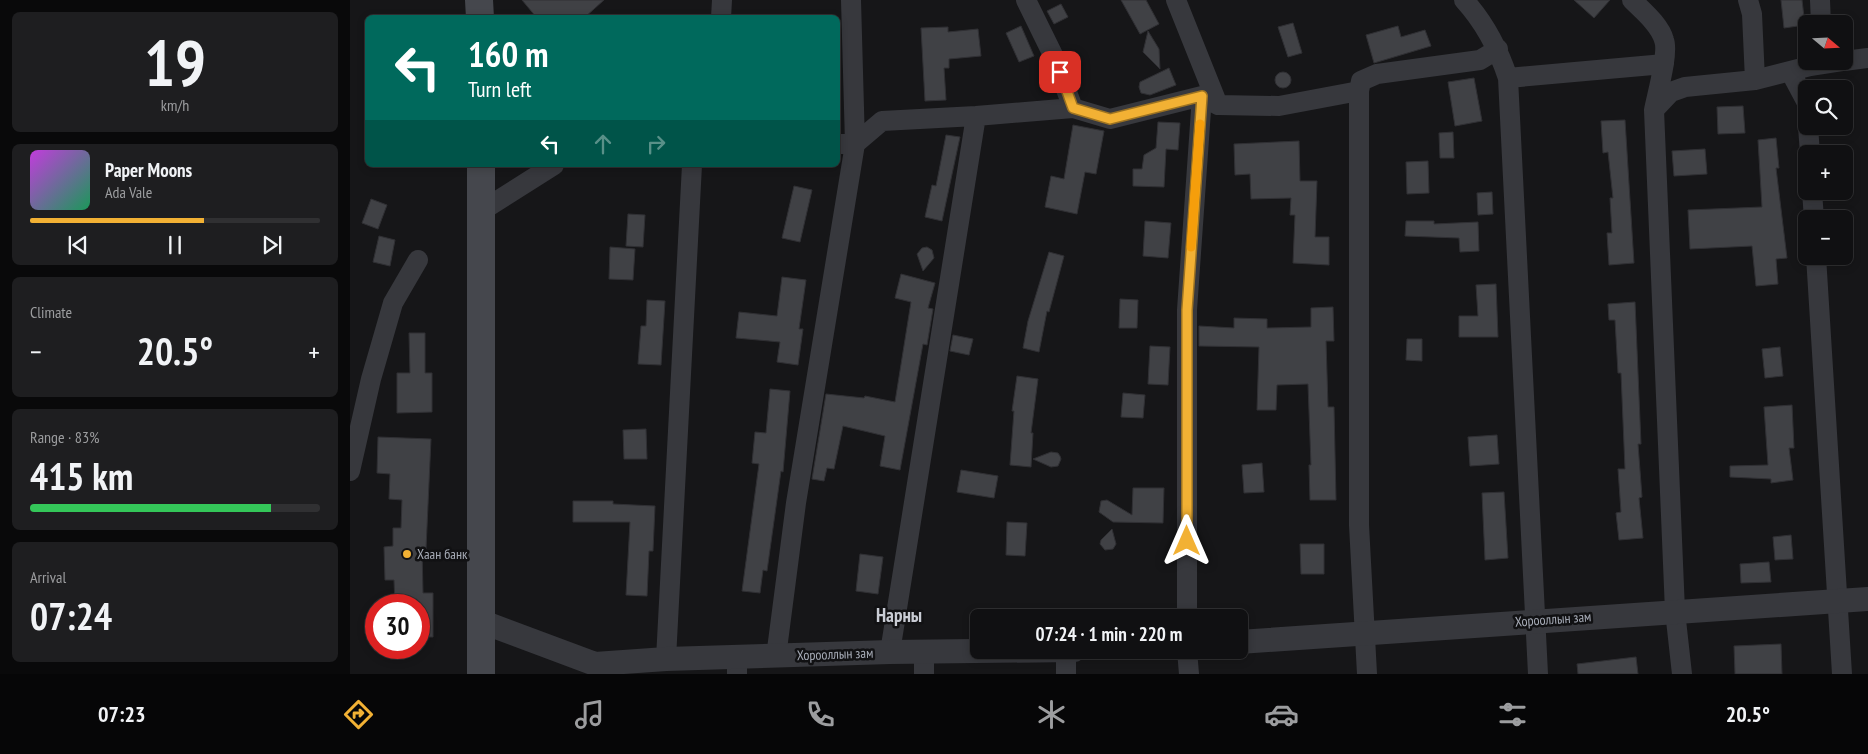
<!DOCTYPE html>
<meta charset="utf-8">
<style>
body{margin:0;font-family:"PT Sans Narrow",sans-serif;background:#1e1e20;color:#f1f3f6;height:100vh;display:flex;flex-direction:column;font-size:19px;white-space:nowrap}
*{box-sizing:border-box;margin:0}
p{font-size:16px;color:#9c9d9f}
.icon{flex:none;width:28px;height:28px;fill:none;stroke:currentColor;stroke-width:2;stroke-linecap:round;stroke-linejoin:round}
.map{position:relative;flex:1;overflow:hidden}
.side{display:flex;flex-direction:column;gap:12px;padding:12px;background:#09090a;width:350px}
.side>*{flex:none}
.top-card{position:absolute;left:15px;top:15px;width:475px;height:152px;border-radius:8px;box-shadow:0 2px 8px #0003,0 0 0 1px #303032;background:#00695c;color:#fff;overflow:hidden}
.needle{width:32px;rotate:109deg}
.fabs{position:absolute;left:1448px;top:15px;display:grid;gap:10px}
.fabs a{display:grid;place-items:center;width:55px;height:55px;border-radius:8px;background:#101012;box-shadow:0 2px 8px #0003,0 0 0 1px #303032;font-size:25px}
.speed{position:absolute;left:15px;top:594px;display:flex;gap:10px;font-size:25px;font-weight:700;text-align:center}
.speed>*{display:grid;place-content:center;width:65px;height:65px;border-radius:50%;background:#101012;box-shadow:0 2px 8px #0003,0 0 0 1px #303032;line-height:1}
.speed .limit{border:8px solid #d22;background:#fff;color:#111}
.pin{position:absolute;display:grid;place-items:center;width:42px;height:42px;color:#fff;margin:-21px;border-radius:10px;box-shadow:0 2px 8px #0006}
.me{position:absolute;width:55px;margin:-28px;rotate:0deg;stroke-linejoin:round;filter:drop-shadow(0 0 4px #0008)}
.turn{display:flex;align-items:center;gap:18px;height:105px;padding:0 20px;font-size:22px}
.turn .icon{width:65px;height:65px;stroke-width:2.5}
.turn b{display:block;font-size:35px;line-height:42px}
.lanes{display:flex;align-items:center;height:48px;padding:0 20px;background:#0003;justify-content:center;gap:25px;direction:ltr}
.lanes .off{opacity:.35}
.big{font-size:38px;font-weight:700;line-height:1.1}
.side .widget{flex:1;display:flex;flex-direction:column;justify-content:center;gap:8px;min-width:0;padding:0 18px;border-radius:8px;background:#1e1e20}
.side .dial{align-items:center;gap:0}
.dial b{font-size:65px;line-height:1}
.song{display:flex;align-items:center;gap:15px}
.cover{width:60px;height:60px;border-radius:8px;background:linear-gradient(135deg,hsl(290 70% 55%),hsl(150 70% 35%))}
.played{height:5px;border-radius:2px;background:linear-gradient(90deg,#f2b134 60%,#303032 60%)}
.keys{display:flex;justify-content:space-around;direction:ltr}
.heat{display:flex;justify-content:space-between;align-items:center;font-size:28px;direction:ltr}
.charge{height:8px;border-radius:4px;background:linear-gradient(90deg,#34c759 83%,#303032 0)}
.trip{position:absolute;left:620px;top:609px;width:278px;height:50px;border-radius:8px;background:#101012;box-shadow:0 2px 8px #0003,0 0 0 1px #303032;font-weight:700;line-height:50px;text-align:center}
.tabs{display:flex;height:80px;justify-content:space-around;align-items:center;background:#060607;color:#9c9d9f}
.tabs .icon{width:35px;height:35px}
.tabs .current{color:#f2b134}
.tabs b{font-size:22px;color:#f1f3f6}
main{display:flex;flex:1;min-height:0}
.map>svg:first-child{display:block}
.building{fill:#404145;stroke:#303034}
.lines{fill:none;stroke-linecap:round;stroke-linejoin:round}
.minor{stroke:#37383d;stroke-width:20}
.tertiary{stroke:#37383d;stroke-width:24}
.secondary{stroke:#45474d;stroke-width:28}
.route-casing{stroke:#9d7322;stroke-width:12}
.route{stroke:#f2b134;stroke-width:9}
.slow{stroke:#f59e0b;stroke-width:9}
.poi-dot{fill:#f2b134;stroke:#111113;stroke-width:2}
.labels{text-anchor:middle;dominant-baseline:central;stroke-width:5;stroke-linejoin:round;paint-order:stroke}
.poi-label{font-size:14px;fill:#a8adb8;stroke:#111113;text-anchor:start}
.street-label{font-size:14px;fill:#a8adb8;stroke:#111113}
.district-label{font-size:19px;font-weight:bold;fill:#c9ccd4;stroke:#111113}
</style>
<main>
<section class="side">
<div class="widget dial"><b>19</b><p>km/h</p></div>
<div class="widget">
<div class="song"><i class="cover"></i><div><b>Paper Moons</b><p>Ada Vale</p></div></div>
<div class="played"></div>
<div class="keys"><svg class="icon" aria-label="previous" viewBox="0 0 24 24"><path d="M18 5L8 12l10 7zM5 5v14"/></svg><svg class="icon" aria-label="pause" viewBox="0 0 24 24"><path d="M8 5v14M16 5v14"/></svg><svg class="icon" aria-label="next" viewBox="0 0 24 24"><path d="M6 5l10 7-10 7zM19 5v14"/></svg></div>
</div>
<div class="widget"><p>Climate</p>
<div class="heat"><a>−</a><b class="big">20.5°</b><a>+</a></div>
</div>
<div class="widget"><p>Range · 83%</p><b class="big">415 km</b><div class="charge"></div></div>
<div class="widget"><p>Arrival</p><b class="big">07:24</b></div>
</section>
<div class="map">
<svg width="1518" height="674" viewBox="0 0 1518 674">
<rect width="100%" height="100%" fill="#161618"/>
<!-- building -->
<path class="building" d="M172 0H254L234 18H187Z
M771 0H796L809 24 790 34Z
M1224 0H1260L1244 18Z
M1431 0H1452L1455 25 1434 28Z
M711 4 718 17 704 24 697 11Z
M943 23 952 53 938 57 928 27Z
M671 26 684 56 669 62 656 33Z
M1048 26 1051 37 1075 30 1081 46 1024 63 1016 35Z
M598 27V32L628 29 631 56 599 59V68H594L596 100 575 101 571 28Z
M798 31 809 49 810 69 793 52Z
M819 68 826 85 800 95 791 93 789 87 790 82Z
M925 80a8 8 0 1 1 16 0a8 8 0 1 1-16 0Z
M1124 78 1132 121 1105 126 1098 82Z
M1393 106 1395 133 1368 134 1367 107Z
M1275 120 1284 263 1259 265 1257 233H1262L1260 198H1263L1258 152 1253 153 1251 121Z
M808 122 830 123 828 150 816 149 814 187 783 186V169H792L794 155 806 148Z
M723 125 754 131 746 174 735 172 727 214 695 207 701 176 714 179Z
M1103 132 1104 158H1090L1089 133Z
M596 135 610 137 592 221 575 217 582 185 586 186Z
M1426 138 1429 168H1426L1437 258 1426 259 1428 284 1406 286 1402 246 1340 249 1338 210 1412 207 1408 140Z
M949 141 950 181H967L965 237H979V265L943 263 945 215H940L941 198 901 199 900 174 885 175 884 144Z
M1355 149 1357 174 1324 176 1322 151Z
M1078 161 1079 193 1057 194 1056 162Z
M444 186 462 190 450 242 432 238Z
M1142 192 1143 214 1128 215 1127 193Z
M21 199 37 205 28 229 12 223Z
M278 214 295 215 293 247 276 246Z
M795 221 821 223 818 258 793 256Z
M1056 221H1084V224L1128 222 1129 251 1110 252 1109 238 1055 236Z
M29 236 45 240 40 266 23 262Z
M260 247 285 249 283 280 259 279Z
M577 247 582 250 584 258 573 271 567 254 572 248Z
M699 252 714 256 699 312 697 311 689 352 673 348 678 321Z
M551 274 585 283 578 308 583 309 577 345 573 344 550 470 530 466 535 436 493 426 484 469 477 468 474 481 462 479 476 394 514 398 515 396 545 402 561 302 545 298Z
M432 277 456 280 449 329H453L448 365 427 362 430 342 386 338 389 312 427 316Z
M1146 284 1148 337H1109V316H1128L1126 285Z
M770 299 788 300 787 328H769Z
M297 300 315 301 311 365 288 364 291 326H296Z
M1285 302 1291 444H1288L1292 497 1289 498 1293 538 1269 540 1266 513 1271 512 1268 469H1275L1271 373H1268L1265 320H1259L1258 304Z
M983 307 984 341H976L978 407H984L986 500H960L959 465H961L958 384 927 385 926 410H907L909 347 849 346V326L884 328V318L917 319V328L961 327V308Z
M59 333H75V373H82V412L47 413V373H60Z
M603 335 623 339 619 355 600 351Z
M1057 339H1072V361L1056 360Z
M800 346 820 347 818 385 798 384Z
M1430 347 1433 376 1415 378 1412 349Z
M667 376 688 379 681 433H683L681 467 660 465 664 411H662Z
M420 389 440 391 433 472 431 471 417 571 413 570 410 593 392 591 409 464 402 463 405 432 416 433Z
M773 393 795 395 793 418 771 417Z
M1442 405 1444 448H1439L1443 480 1421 483V479L1380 477V466L1418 465 1414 407Z
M296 429 297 459H274L273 430Z
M1147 435 1149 464 1120 466 1118 437Z
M28 437 81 439 76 549H72L73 593H83V637H69V605H45L44 580H35L34 547 43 546V528H51L52 500 39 499 40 474 27 473Z
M701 452 708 453 710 456 711 459 708 466 701 467 683 459Z
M912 463 914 492 894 493 892 465Z
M611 470 648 476 644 498 607 492Z
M783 488H814L813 523 763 522 749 512 751 501 757 500 782 515Z
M1154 492 1158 558 1135 560 1132 493Z
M223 501H263V504L305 506 303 551H299L297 596 276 595 280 522H223Z
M657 522 677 523 675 556 656 555Z
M762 529 766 544 763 549 755 550 750 544 751 540Z
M1441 535 1443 559 1425 560 1423 537Z
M950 544H974V574H951Z
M510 554 533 557 528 594 506 591Z
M1419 562 1421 582 1391 583 1390 564Z
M1431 644 1432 674H1385L1384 646Z
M1286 657 1288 674H1228L1227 664Z"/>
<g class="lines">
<!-- minor -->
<path class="minor" d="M676 0 703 55 723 108
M826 0 868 105
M1114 0C1135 23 1148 48 1158 78L1188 674
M1282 0C1293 11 1310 25 1314 40 1319 53 1307 94 1304 110L1325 611 1332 674
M1398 0 1402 14 1405 80
M1470 0 1471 24
M371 18 372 0
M1494 61 1518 58
M1440 71 1456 101
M1158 78 1314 64
M1009 91V525L1017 674
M1304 110 1321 92 1335 87 1405 80 1460 66 1492 61
M1458 126 1460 154
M488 144H505L532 121 626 116 723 108 760 119 852 96 868 105 929 106 1009 91 1011 81 1027 74 1130 60 1148 49
M1462 191 1464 219
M133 210 204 165
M1466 256 1492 674
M0 471 21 379 43 303 68 260
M837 618V310L852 96
M716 650V674
M837 650 839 674
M574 651V674
M540 652 626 116
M426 657 446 503 505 144 501 0
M387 658V674
M316 659 342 165"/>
<!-- tertiary -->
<path class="tertiary" d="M130 621 245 664 316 659 540 652 724 650
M889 642 1518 599"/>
<!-- secondary -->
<path class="secondary" d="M129 0 130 18
M131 165V674"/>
</g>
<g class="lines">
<!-- route casing -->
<g class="route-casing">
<path id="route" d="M710 72 723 108 760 119 852 96 837 310V541"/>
</g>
<!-- route -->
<use href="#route" class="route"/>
<!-- slow -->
<path class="slow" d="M841 247 850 124"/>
</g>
<!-- markers -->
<circle class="poi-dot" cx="57" cy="554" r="5"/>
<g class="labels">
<!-- poi labels -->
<g class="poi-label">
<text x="67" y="554">Хаан банк</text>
</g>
<!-- street labels -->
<g class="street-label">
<text transform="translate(1203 619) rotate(-4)">Хорооллын зам</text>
<text transform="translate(485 654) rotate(-2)">Хорооллын зам</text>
</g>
<!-- district labels -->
<g class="district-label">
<text x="549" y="615">Нарны</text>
</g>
</g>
</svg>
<div class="fabs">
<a><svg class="needle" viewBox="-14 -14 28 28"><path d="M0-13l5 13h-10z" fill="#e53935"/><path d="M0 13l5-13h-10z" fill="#9c9d9f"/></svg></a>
<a><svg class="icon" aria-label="search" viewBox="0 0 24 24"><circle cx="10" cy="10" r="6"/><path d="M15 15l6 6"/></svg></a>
<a>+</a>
<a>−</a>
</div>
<div class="speed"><div class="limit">30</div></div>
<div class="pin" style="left:710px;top:72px;background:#d93025"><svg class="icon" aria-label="arrive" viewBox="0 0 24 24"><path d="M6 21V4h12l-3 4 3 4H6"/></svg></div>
<svg class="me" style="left:837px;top:541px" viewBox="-20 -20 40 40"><path d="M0-17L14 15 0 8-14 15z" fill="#f2b134" stroke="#fff" stroke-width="4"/></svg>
<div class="trip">07:24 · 1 min · 220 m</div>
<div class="top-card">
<div class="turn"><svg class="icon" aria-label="left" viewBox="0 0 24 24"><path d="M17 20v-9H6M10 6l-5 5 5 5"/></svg><div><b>160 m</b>Turn left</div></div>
<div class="lanes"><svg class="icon" aria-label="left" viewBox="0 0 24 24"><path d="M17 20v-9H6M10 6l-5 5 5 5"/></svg><svg class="icon off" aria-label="ahead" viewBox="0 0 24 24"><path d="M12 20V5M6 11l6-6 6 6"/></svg><svg class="icon off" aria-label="right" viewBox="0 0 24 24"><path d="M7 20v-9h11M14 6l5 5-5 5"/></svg></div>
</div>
</div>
</main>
<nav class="tabs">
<b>07:23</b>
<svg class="icon current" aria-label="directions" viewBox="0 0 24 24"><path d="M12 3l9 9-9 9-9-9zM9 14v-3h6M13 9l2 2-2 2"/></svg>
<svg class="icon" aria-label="music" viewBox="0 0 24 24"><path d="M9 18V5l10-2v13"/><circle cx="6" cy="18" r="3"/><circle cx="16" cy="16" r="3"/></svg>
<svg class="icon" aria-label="phone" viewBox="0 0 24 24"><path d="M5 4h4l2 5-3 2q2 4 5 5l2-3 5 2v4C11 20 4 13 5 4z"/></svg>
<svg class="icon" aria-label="climate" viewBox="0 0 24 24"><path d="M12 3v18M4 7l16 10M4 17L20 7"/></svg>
<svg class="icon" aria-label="car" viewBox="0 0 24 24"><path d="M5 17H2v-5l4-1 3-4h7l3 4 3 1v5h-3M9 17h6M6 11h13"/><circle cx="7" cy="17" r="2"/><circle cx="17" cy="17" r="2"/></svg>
<svg class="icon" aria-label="filters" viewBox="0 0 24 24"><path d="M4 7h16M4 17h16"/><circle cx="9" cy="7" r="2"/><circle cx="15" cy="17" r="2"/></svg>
<b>20.5°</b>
</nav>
